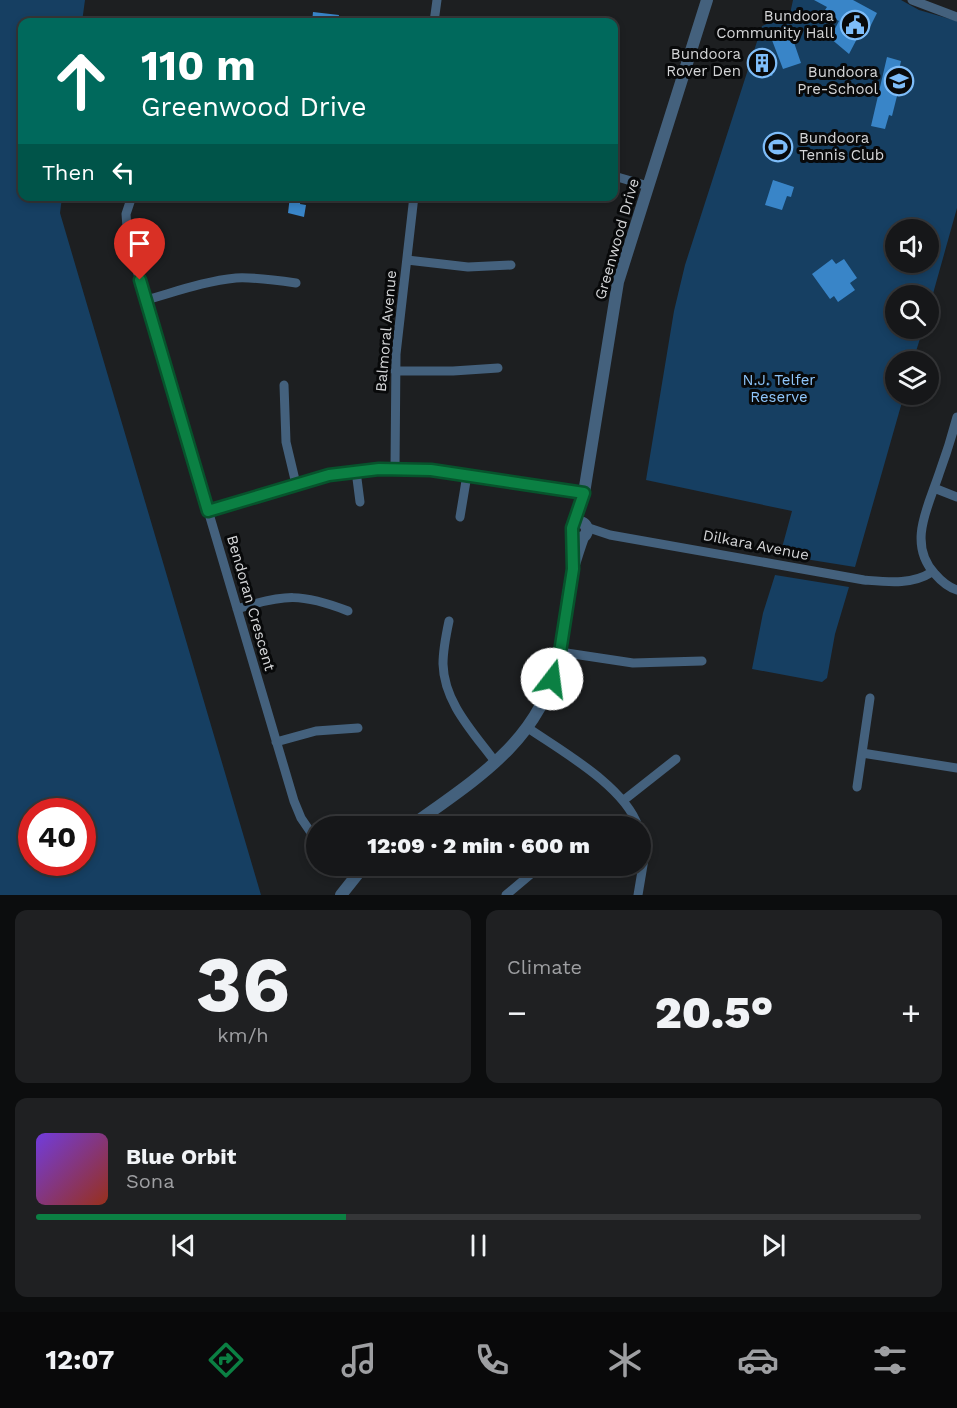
<!DOCTYPE html>
<meta charset="utf-8">
<style>
body{margin:0;font-family:"Work Sans",sans-serif;background:#1f2022;color:#f1f3f6;height:100vh;display:flex;flex-direction:column;font-size:22px;white-space:nowrap}
*{box-sizing:border-box;margin:0}
p{font-size:20px;color:#9e9fa2}
.icon{flex:none;width:33px;height:33px;fill:none;stroke:currentColor;stroke-width:2;stroke-linecap:round;stroke-linejoin:round}
.map{position:relative;height:895px;overflow:hidden}
.drawer{display:flex;flex-direction:column;gap:15px;padding:15px;background:#0c0d0e;flex:1}
.drawer>*{flex:none}
.hud{position:absolute;left:18px;top:18px;width:600px;height:183px;border-radius:12px;box-shadow:0 3px 9px #0003,0 0 0 2px #353638;background:#00695c;color:#fff;overflow:hidden}
.buttons{position:absolute;left:885px;top:219px;display:grid;gap:12px}
.buttons a{display:grid;place-items:center;width:54px;height:54px;border-radius:50%;background:#161719;box-shadow:0 3px 9px #0003,0 0 0 2px #353638;font-size:30px}
.speed{position:absolute;left:18px;top:798px;display:flex;gap:12px;font-size:30px;font-weight:700;text-align:center}
.speed>*{display:grid;place-content:center;width:78px;height:78px;border-radius:50%;background:#161719;box-shadow:0 3px 9px #0003,0 0 0 2px #353638;line-height:1}
.speed .limit{border:9px solid #d22;background:#fff;color:#111}
.pin{position:absolute;display:grid;place-items:center;width:51px;height:51px;color:#fff;margin:-62px -26px;border-radius:50% 50% 50% 0;rotate:-45deg;box-shadow:0 0 6px #0007}
.pin .icon{rotate:45deg}
.me{position:absolute;width:66px;margin:-33px;rotate:15deg;stroke-linejoin:round;filter:drop-shadow(0 0 4px #0008)}
.turn{display:flex;align-items:center;gap:21px;height:126px;padding:0 24px;font-size:27px}
.turn .icon{width:78px;height:78px;stroke-width:2.5}
.turn b{display:block;font-size:42px;line-height:51px}
.then{display:flex;align-items:center;height:57px;padding:0 24px;background:#0003;gap:12px;font-size:22px}
.big{font-size:45px;font-weight:800;line-height:1.1}
.drawer .tile{flex:1;display:flex;flex-direction:column;justify-content:center;gap:9px;min-width:0;padding:0 21px;border-radius:12px;background:#1f2022}
.drawer .dial{align-items:center;gap:0}
.dial b{font-size:78px;line-height:1}
.song{display:flex;align-items:center;gap:18px}
.cover{width:72px;height:72px;border-radius:9px;background:linear-gradient(135deg,hsl(260 70% 55%),hsl(10 70% 35%))}
.played{height:6px;border-radius:3px;background:linear-gradient(90deg,#0b8043 35%,#353638 35%)}
.keys{display:flex;justify-content:space-around;direction:ltr}
.heat{display:flex;justify-content:space-between;align-items:center;font-size:33px;direction:ltr}
.drawer .tiles{flex:1;display:grid;gap:15px;grid-template-columns:1fr 1fr}
.tile:last-child{grid-column:span 2}
.trip{position:absolute;left:306px;top:816px;width:345px;height:60px;border-radius:30px;background:#161719;box-shadow:0 3px 9px #0003,0 0 0 2px #353638;font-weight:800;line-height:60px;text-align:center}
.menu{display:flex;height:96px;justify-content:space-around;align-items:center;background:#09090a;color:#9e9fa2}
.menu .icon{width:42px;height:42px}
.menu .selected{color:#0b8043}
.menu b{font-size:27px;color:#f1f3f6}
.map>svg:first-child{display:block}
.green{fill:#163f62;fill-rule:evenodd}
.building{fill:#3985c8}
.lines{fill:none;stroke-linecap:round;stroke-linejoin:round}
.minor{stroke:#44617d;stroke-width:9}
.tertiary{stroke:#44617d;stroke-width:12}
.route-casing{stroke:#07532c;stroke-width:15}
.route{stroke:#0b8043;stroke-width:10}
.labels{text-anchor:middle;dominant-baseline:central;stroke-width:6;stroke-linejoin:round;paint-order:stroke}
.poi-label{font-size:15px;fill:#d5d6d8;stroke:#08090a;text-anchor:end}
.street-label{font-size:15px;fill:#d5d6d8;stroke:#08090a}
.park-label{font-size:15px;fill:#8fc6fb;stroke:#08090a}
</style>
<div class="map">
<svg width="957" height="895" viewBox="0 0 957 895">
<rect width="100%" height="100%" fill="#1d1f21"/>
<!-- green -->
<path class="green" d="M0 0H85L82 22H22V196L62 197 60 213 261 895H0ZM32 812H82V862H32Z
M793 0H901L919 10 957 21V208L929 308 928 296H896V328L923 329 913 361 896 362V394L904 395 855 567 780 555 792 511 646 480 674 311 685 265 762 26 790 14ZM896 230H928V262H896Z
M775 575 849 587 835 634 827 678 822 682 752 669 763 613Z"/>
<!-- building -->
<path class="building" d="M814 0H853L877 13 866 35 860 33 849 54 830 38 839 21 823 13 827 7Z
M313 12 339 15 338 22H312Z
M789 28 801 63 783 69 770 35Z
M758 55 777 61 772 76 753 69Z
M887 57 901 61 898 75 902 76 892 116 889 115 885 129 871 126Z
M773 180 794 187 791 197 787 196 782 210 765 205Z
M290 196H301L300 204 306 205 304 217 288 213Z
M832 259 836 264 844 259 857 278 850 283 855 290 838 302 834 296 830 299 812 274Z"/>
<g class="lines">
<!-- minor -->
<path class="minor" d="M912 0 957 17
M434 22 437 0
M614 176 648 186
M132 196 126 214 128 240 294 801 301 818 316 840
M407 260 468 267 511 265
M146 300C175 292 205 281 236 278 256 277 276 280 296 283
M395 371H453L498 368
M284 385 286 442 296 484
M957 417C952 436 946 455 939 474 928 507 907 544 935 574 941 581 948 587 957 590
M395 468 396 354 414 196
M356 471 360 502
M934 488 957 497
M208 511 329 475 379 469 431 470 584 493
M460 517 467 475
M586 527 610 535 864 580C888 582 912 585 932 572
M237 609C284 594 302 593 348 611
M449 621C446 635 443 649 443 664 444 703 474 733 496 763
M560 652 633 663 702 661
M528 728C563 752 624 786 638 826
M276 742 316 731 358 728
M862 753 957 768
M857 787 870 698
M624 800 676 759
M346 866 356 874
M506 895 538 868
M638 895 644 859 640 833"/>
<!-- tertiary -->
<path class="tertiary" d="M571 530a8 8 0 1 1 16 0a8 8 0 1 1-16 0Z
M574 524 584 493 618 282 707 0
M411 826C473 781 538 743 557 663 564 633 566 602 572 572 575 560 579 549 583 537
M341 895 364 866"/>
</g>
<g class="lines">
<!-- route casing -->
<g class="route-casing">
<path id="route" d="M140 280 208 511 329 475 379 469 431 470 584 493 572 528 573 569 560 652 552 679"/>
</g>
<!-- route -->
<use href="#route" class="route"/>
</g>
<!-- icons -->
<defs>
<g id="civic-ring" transform="scale(1.5)"><circle r="9.5" fill="#08090a" stroke="#7ebdf9" stroke-width="1.5"/><path d="M-.6-6.5H3V-4.5H.6V-3L4-1V1h2V6H-6V1h2V-1L-.6-3ZM-1.2 2.5V6h2.4V2.5Z" fill="#7ebdf9"/></g>
<g id="building-ring" transform="scale(1.5)"><circle r="9.5" fill="#08090a" stroke="#7ebdf9" stroke-width="1.5"/><path d="M-4-6H4V6H1V3H-1V6H-4ZM-2.5-4.3h1.7v1.8h-1.7ZM.8-4.3h1.7v1.8H.8ZM-2.5-1h1.7V.8h-1.7ZM.8-1h1.7V.8H.8Z" fill="#7ebdf9"/></g>
<g id="school-ring" transform="scale(1.5)"><circle r="9.5" fill="#08090a" stroke="#7ebdf9" stroke-width="1.5"/><path d="M0-5L7-2L0 1L-7-2ZM-4 1L0 2.5L4 1V4Q0 6-4 4Z" fill="#7ebdf9"/></g>
<g id="stadium-ring" transform="scale(1.5)"><circle r="9.5" fill="#08090a" stroke="#7ebdf9" stroke-width="1.5"/><path d="M0-5a6.5 5 0 1 0 0 10a6.5 5 0 1 0 0-10ZM-3.5-1.8h7v3.6h-7Z" fill="#7ebdf9"/></g>
</defs>
<g fill-rule="evenodd">
<use href="#civic-ring" x="855" y="25"/>
<use href="#building-ring" x="762" y="63"/>
<use href="#school-ring" x="899" y="81"/>
<use href="#stadium-ring" x="778" y="147"/>
</g>
<g class="labels">
<!-- poi labels -->
<g class="poi-label">
<text x="834" y="16">Bundoora<tspan x="834" dy="17">Community Hall</tspan></text>
<text x="741" y="54">Bundoora<tspan x="741" dy="17">Rover Den</tspan></text>
<text x="878" y="72">Bundoora<tspan x="878" dy="17">Pre-School</tspan></text>
<text x="799" y="138" text-anchor="start">Bundoora<tspan x="799" dy="17">Tennis Club</tspan></text>
</g>
<!-- street labels -->
<g class="street-label">
<text transform="translate(617 239) rotate(-74)">Greenwood Drive</text>
<text transform="translate(386 331) rotate(-85)">Balmoral Avenue</text>
<text transform="translate(756 545) rotate(11)">Dilkara Avenue</text>
<text transform="translate(251 603) rotate(74)">Bendoran Crescent</text>
</g>
<!-- park labels -->
<g class="park-label">
<text x="779" y="380">N.J. Telfer<tspan x="779" dy="17">Reserve</tspan></text>
</g>
</g>
</svg>
<div class="buttons">
<a><svg class="icon" aria-label="sound" viewBox="0 0 24 24"><path d="M4 9h4l5-4v14l-5-4H4zM17 9q2 3 0 6"/></svg></a>
<a><svg class="icon" aria-label="search" viewBox="0 0 24 24"><circle cx="10" cy="10" r="6"/><path d="M15 15l6 6"/></svg></a>
<a><svg class="icon" aria-label="layers" viewBox="0 0 24 24"><path d="M12 4l9 5-9 5-9-5zM3 14l9 5 9-5"/></svg></a>
</div>
<div class="speed"><div class="limit">40</div></div>
<div class="pin" style="left:140px;top:280px;background:#d93025"><svg class="icon" aria-label="arrive" viewBox="0 0 24 24"><path d="M6 21V4h12l-3 4 3 4H6"/></svg></div>
<svg class="me" style="left:552px;top:679px" viewBox="-20 -20 40 40"><circle r="19" fill="#fff"/><path d="M0-13L10 11 0 6-10 11z" fill="#0b8043"/></svg>
<div class="trip">12:09 · 2 min · 600 m</div>
<div class="hud">
<div class="turn"><svg class="icon" aria-label="ahead" viewBox="0 0 24 24"><path d="M12 20V5M6 11l6-6 6 6"/></svg><div><b>110 m</b>Greenwood Drive</div></div>
<div class="then">Then<svg class="icon" aria-label="left" viewBox="0 0 24 24"><path d="M17 20v-9H6M10 6l-5 5 5 5"/></svg></div>
</div>
</div>
<section class="drawer">
<div class="tiles">
<div class="tile dial"><b>36</b><p>km/h</p></div>
<div class="tile"><p>Climate</p>
<div class="heat"><a>−</a><b class="big">20.5°</b><a>+</a></div>
</div>
<div class="tile">
<div class="song"><i class="cover"></i><div><b>Blue Orbit</b><p>Sona</p></div></div>
<div class="played"></div>
<div class="keys"><svg class="icon" aria-label="previous" viewBox="0 0 24 24"><path d="M18 5L8 12l10 7zM5 5v14"/></svg><svg class="icon" aria-label="pause" viewBox="0 0 24 24"><path d="M8 5v14M16 5v14"/></svg><svg class="icon" aria-label="next" viewBox="0 0 24 24"><path d="M6 5l10 7-10 7zM19 5v14"/></svg></div>
</div>
</div>
</section>
<nav class="menu">
<b>12:07</b>
<svg class="icon selected" aria-label="directions" viewBox="0 0 24 24"><path d="M12 3l9 9-9 9-9-9zM9 14v-3h6M13 9l2 2-2 2"/></svg>
<svg class="icon" aria-label="music" viewBox="0 0 24 24"><path d="M9 18V5l10-2v13"/><circle cx="6" cy="18" r="3"/><circle cx="16" cy="16" r="3"/></svg>
<svg class="icon" aria-label="phone" viewBox="0 0 24 24"><path d="M5 4h4l2 5-3 2q2 4 5 5l2-3 5 2v4C11 20 4 13 5 4z"/></svg>
<svg class="icon" aria-label="climate" viewBox="0 0 24 24"><path d="M12 3v18M4 7l16 10M4 17L20 7"/></svg>
<svg class="icon" aria-label="car" viewBox="0 0 24 24"><path d="M5 17H2v-5l4-1 3-4h7l3 4 3 1v5h-3M9 17h6M6 11h13"/><circle cx="7" cy="17" r="2"/><circle cx="17" cy="17" r="2"/></svg>
<svg class="icon" aria-label="filters" viewBox="0 0 24 24"><path d="M4 7h16M4 17h16"/><circle cx="9" cy="7" r="2"/><circle cx="15" cy="17" r="2"/></svg>
</nav>
